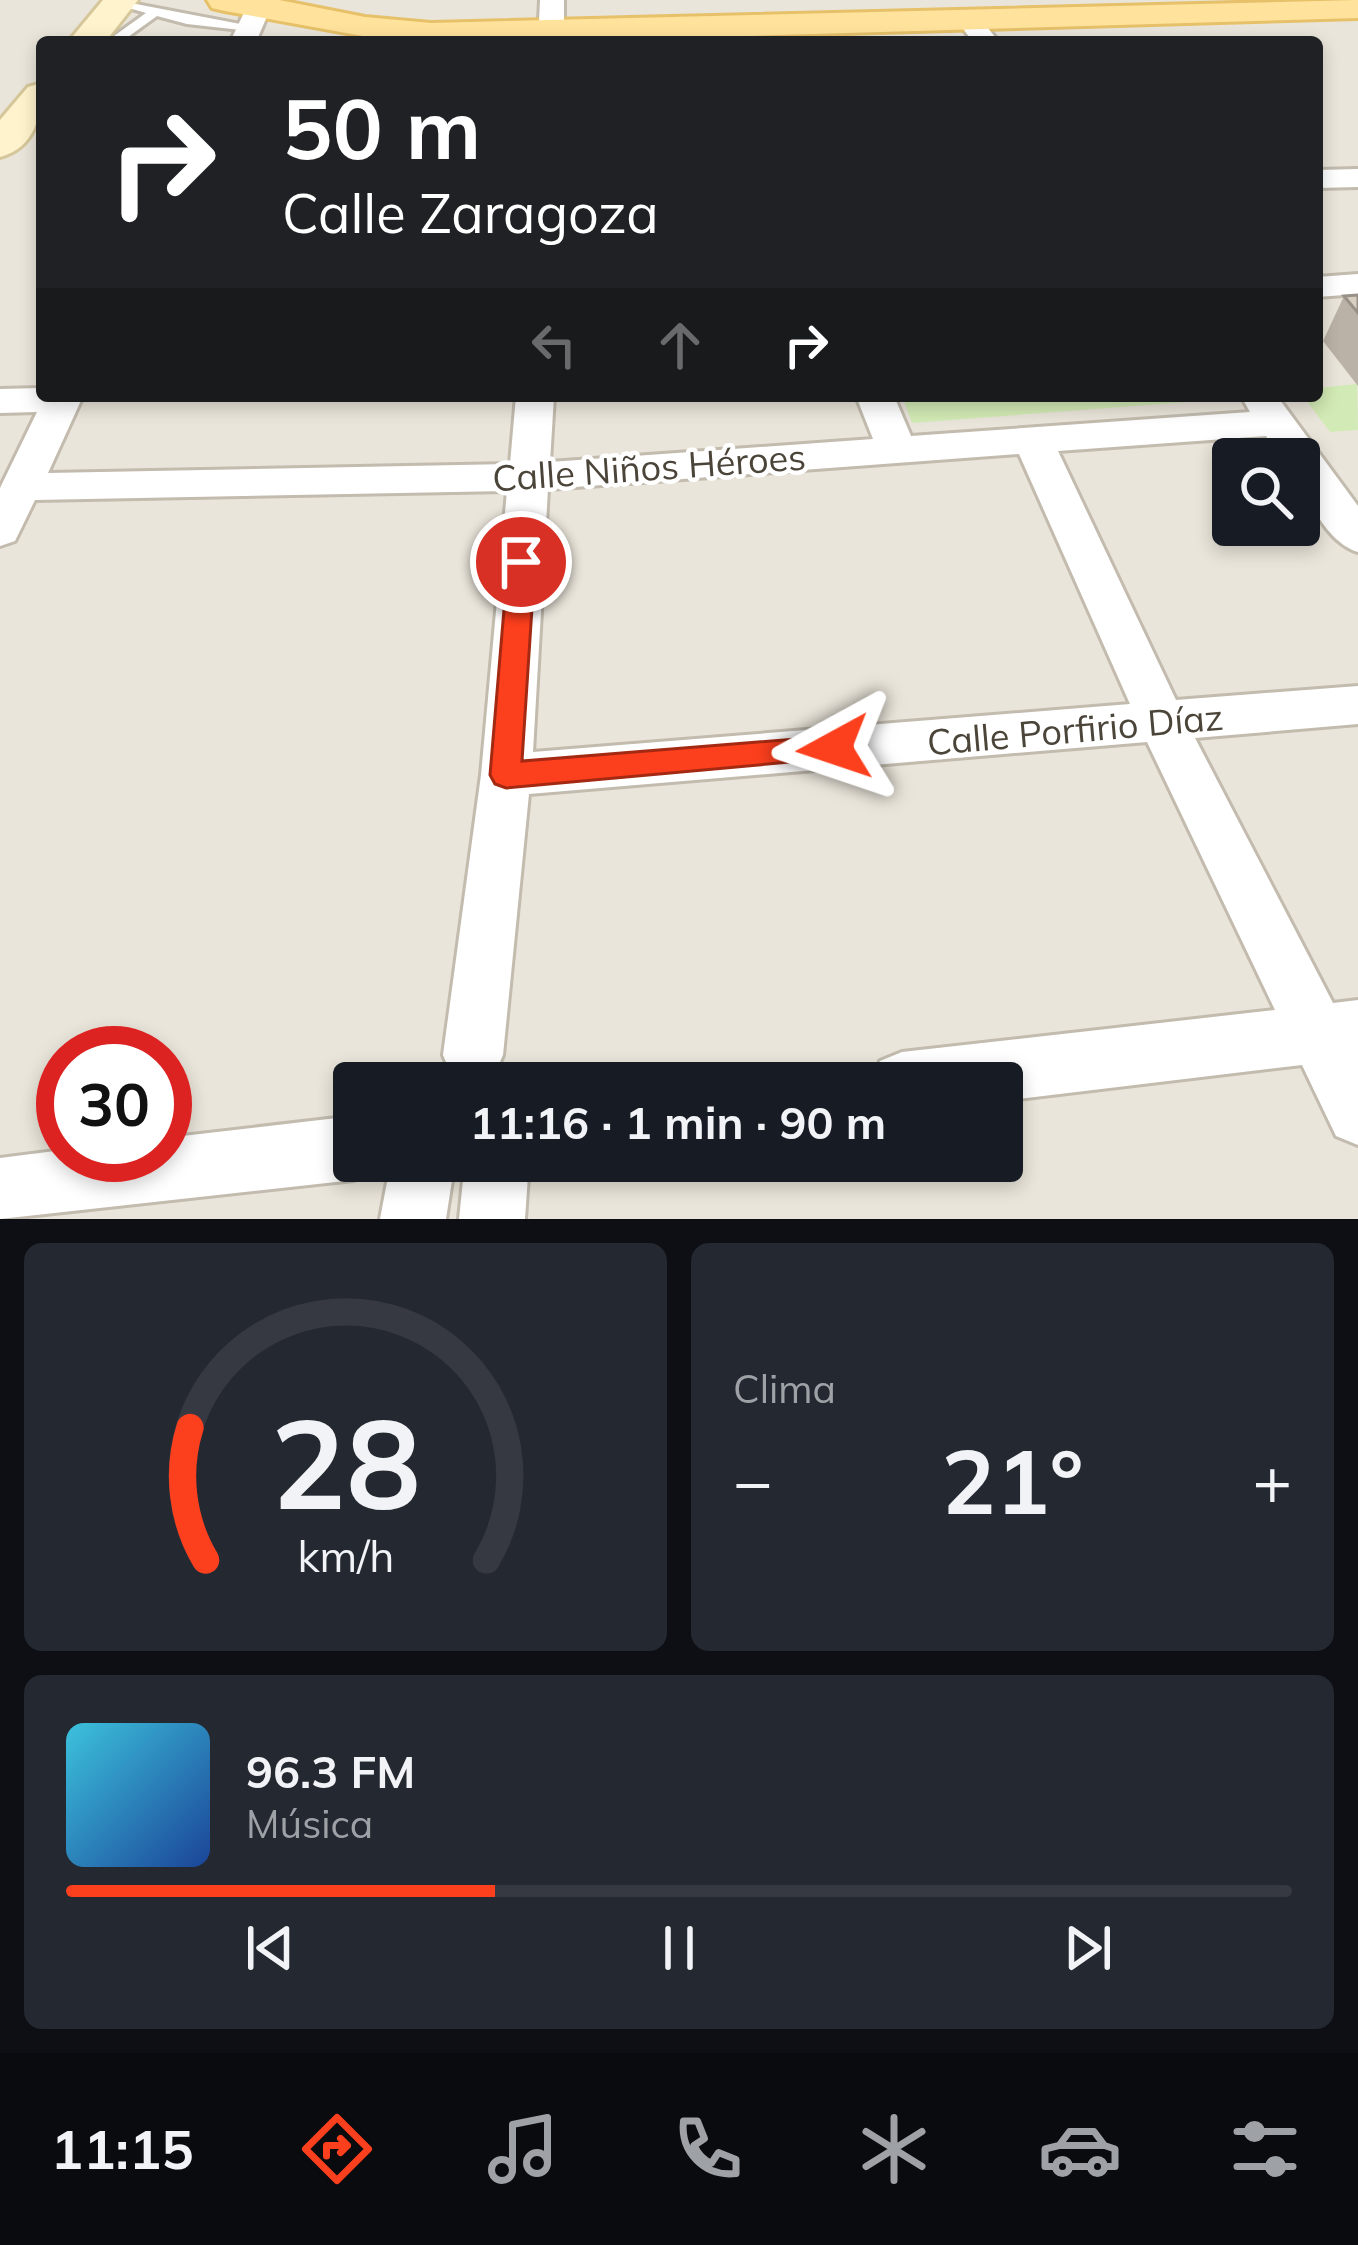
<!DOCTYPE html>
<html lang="es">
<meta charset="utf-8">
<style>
body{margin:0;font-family:Mulish,sans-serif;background:#242831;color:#f1f3f6;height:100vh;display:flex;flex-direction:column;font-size:45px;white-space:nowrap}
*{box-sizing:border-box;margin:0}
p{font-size:39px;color:#9ea1a6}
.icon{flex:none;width:66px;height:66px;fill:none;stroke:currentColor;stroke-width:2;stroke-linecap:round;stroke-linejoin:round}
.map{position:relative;height:1219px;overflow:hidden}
.sheet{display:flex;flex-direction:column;gap:24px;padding:24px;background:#0d0f14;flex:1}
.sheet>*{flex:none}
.hud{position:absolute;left:36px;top:36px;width:1287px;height:366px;border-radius:12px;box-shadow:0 6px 18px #0003;background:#202124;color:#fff;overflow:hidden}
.fabs{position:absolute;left:1212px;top:438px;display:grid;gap:24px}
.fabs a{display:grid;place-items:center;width:108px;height:108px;border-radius:12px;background:#171b24;box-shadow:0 6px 18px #0003;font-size:60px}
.speed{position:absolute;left:36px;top:1026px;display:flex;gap:24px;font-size:60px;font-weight:700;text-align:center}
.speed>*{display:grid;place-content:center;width:156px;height:156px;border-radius:50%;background:#171b24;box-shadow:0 6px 18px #0003;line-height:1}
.speed .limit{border:18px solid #d22;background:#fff;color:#111}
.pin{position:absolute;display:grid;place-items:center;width:102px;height:102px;color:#fff;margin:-51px;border:6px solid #fff;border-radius:50%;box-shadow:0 3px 12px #0007}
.me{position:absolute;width:132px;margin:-66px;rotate:265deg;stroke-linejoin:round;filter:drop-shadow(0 0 9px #0008)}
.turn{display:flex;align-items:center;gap:42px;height:252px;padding:0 48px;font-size:54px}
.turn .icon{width:156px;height:156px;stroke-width:2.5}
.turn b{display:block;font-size:84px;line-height:102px}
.lanes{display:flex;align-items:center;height:114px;padding:0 48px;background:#0003;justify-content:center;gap:60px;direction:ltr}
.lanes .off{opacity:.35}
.big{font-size:90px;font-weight:700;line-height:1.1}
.sheet .tile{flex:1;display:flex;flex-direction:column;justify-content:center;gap:18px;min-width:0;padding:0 42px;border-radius:18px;background:#242831}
.sheet .dial{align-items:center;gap:0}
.dial svg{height:312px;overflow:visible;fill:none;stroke:#363941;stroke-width:7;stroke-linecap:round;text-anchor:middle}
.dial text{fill:#f1f3f6;stroke:none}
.song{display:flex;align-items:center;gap:36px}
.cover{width:144px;height:144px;border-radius:18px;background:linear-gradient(135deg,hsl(190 70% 55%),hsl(220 70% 35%))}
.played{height:12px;border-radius:6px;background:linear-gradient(90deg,#fc3f1d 35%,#363941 35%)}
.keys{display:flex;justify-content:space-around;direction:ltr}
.heat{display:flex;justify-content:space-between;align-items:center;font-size:66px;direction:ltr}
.sheet .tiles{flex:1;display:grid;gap:24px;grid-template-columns:1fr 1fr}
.tile:last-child{grid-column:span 2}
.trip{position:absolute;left:333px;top:1062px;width:690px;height:120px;border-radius:12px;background:#171b24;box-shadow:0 6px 18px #0003;font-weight:700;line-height:120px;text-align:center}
.tab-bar{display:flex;height:192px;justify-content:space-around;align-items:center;background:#090b0e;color:#9ea1a6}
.tab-bar .icon{width:84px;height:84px}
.tab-bar .selected{color:#fc3f1d}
.tab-bar b{font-size:54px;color:#f1f3f6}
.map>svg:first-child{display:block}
.residential{fill:#eae5da;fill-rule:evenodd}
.green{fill:#d2eab5}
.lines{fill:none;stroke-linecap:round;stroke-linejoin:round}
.lane-casing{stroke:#c2bbae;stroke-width:6}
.street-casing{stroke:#c2bbae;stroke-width:6}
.secondary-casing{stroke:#d6c79b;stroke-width:6}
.primary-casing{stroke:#e6c16a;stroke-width:6}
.lane{fill:#fff;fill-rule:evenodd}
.street{fill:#fff;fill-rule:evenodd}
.secondary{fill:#fff3cd;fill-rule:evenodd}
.primary{fill:#ffe39c;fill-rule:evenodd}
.wall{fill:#bab2a6}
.building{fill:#d8cfc1;stroke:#979187;stroke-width:3}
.route{fill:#fc3f1d;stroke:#a42913;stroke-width:3}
.labels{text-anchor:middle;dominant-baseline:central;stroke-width:9;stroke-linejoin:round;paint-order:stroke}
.street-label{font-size:36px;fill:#4b4439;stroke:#fff}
</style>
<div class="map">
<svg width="1358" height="1219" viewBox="0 0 1358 1219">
<rect width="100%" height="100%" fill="#f6f3ec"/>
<!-- residential -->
<path class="residential" d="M0 0H1358V1219H0ZM42 42H1317V396H42ZM1233 459H1299V525H1233ZM63 1053H165V1155H63ZM354 1083H1002V1161H354Z"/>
<!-- green -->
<path class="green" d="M1357 384 1358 430 1330 432 1303 396H1317V388Z
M902 396H1211L1214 400 912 423Z"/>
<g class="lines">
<!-- lane casing -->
<g class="lane-casing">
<path id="lane" d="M115 0 256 27 250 31 187 24 157 16 121 42H80L114 36 146 13 115 4Z"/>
</g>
<!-- street casing -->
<g class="street-casing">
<path id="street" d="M250 0H274L256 42H230Z
M540 0H564V42H538Z
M967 11 976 13 999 42H973L955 18Z
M1358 169V187L1317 188V170Z
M1358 274V294L1317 297V277Z
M42 388V396H83L48 473 510 464 516 396H554L550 462 873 439 856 396H894L911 436 1250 412 1241 396H1277L1358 506V552C1326 543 1299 490 1299 459H1282L1266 436 1058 451 1176 700 1358 686V724L1195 738 1333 1003 1358 1000V1145L1336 1136 1302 1065 1002 1101V1083H871L880 1061 902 1052 1275 1010 1147 742 529 794 503 1055 494 1076 477 1083 452 1076 443 1055 481 775 507 491 35 500 15 541 0 546V488L37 412 0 413V389ZM1019 454 1130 704 533 752 548 489Z
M354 1116V1161H380L376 1170 354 1180 0 1219V1158L63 1150V1155H165V1138Z
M391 1161H455L446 1219H380Z
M465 1161H529L525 1219H459Z"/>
</g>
<!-- secondary casing -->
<g class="secondary-casing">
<path id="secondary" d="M103 0H138L105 42H68Z
M42 83C42 115 35 148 0 157V120L28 87Z"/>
</g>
<!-- primary casing -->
<g class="primary-casing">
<path id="primary" d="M207 0H279L365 17 431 23 1358 0V18L540 42H396L225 11 212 8Z"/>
</g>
<!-- lane -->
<use href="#lane" class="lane"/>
<!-- street -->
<use href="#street" class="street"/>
<!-- secondary -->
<use href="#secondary" class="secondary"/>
<!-- primary -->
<use href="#primary" class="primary"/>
</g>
<!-- wall -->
<path class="wall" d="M1358 295V386L1323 341 1344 296Z"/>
<!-- building -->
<path class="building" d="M1358 295V313L1344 296Z"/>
<!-- route -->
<path class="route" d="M521 553 535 562 522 761 834 736 845 739 849 748 845 757 506 788 495 784 490 775 508 562Z"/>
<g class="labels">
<!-- street labels -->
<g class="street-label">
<text transform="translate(649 467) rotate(-4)">Calle Niños Héroes</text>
<text transform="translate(1075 729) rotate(-5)">Calle Porfirio Díaz</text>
</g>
</g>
</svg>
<div class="fabs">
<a><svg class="icon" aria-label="search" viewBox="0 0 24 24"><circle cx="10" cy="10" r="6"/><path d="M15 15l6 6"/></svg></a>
</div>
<div class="speed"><div class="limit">30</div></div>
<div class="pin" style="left:521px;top:562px;background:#d93025"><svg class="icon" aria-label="arrive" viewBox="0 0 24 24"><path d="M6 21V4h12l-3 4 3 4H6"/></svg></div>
<svg class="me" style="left:834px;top:748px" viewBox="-20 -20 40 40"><path d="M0-17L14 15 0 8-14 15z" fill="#fc3f1d" stroke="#fff" stroke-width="4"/></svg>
<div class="trip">11:16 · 1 min · 90 m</div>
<div class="hud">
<div class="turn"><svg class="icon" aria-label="right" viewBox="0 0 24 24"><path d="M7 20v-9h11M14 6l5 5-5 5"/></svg><div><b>50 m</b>Calle Zaragoza</div></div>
<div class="lanes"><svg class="icon off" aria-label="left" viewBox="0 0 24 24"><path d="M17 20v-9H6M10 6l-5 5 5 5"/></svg><svg class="icon off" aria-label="ahead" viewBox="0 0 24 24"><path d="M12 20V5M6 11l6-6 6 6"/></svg><svg class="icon" aria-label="right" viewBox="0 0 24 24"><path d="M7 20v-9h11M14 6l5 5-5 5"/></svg></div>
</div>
</div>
<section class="sheet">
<div class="tiles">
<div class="tile dial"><svg viewBox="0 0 100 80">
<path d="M14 69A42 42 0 1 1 86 69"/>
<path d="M14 69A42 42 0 0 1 10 35" stroke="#fc3f1d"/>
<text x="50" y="56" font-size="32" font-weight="700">28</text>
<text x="50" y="72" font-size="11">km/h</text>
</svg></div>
<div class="tile"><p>Clima</p>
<div class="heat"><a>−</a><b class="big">21°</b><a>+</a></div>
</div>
<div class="tile">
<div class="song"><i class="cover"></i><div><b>96.3 FM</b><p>Música</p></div></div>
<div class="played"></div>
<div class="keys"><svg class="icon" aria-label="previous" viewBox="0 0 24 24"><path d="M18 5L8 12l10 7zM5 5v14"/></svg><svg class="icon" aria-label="pause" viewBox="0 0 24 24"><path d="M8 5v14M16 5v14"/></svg><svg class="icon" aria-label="next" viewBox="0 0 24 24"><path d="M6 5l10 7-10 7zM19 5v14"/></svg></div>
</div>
</div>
</section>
<nav class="tab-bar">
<b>11:15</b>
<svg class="icon selected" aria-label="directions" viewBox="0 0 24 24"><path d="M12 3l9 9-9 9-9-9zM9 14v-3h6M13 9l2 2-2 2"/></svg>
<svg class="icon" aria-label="music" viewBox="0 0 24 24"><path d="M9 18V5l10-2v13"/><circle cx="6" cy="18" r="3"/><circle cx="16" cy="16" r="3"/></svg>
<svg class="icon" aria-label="phone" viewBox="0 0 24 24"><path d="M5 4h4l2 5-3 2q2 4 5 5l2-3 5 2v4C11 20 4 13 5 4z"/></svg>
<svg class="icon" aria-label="climate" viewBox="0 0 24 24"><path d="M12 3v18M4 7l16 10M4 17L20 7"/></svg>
<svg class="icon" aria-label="car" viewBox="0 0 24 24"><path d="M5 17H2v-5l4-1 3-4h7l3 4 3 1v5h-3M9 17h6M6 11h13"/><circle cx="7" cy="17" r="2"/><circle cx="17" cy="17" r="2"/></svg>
<svg class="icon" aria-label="filters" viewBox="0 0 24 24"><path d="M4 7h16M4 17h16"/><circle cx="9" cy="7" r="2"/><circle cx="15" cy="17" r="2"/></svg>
</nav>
